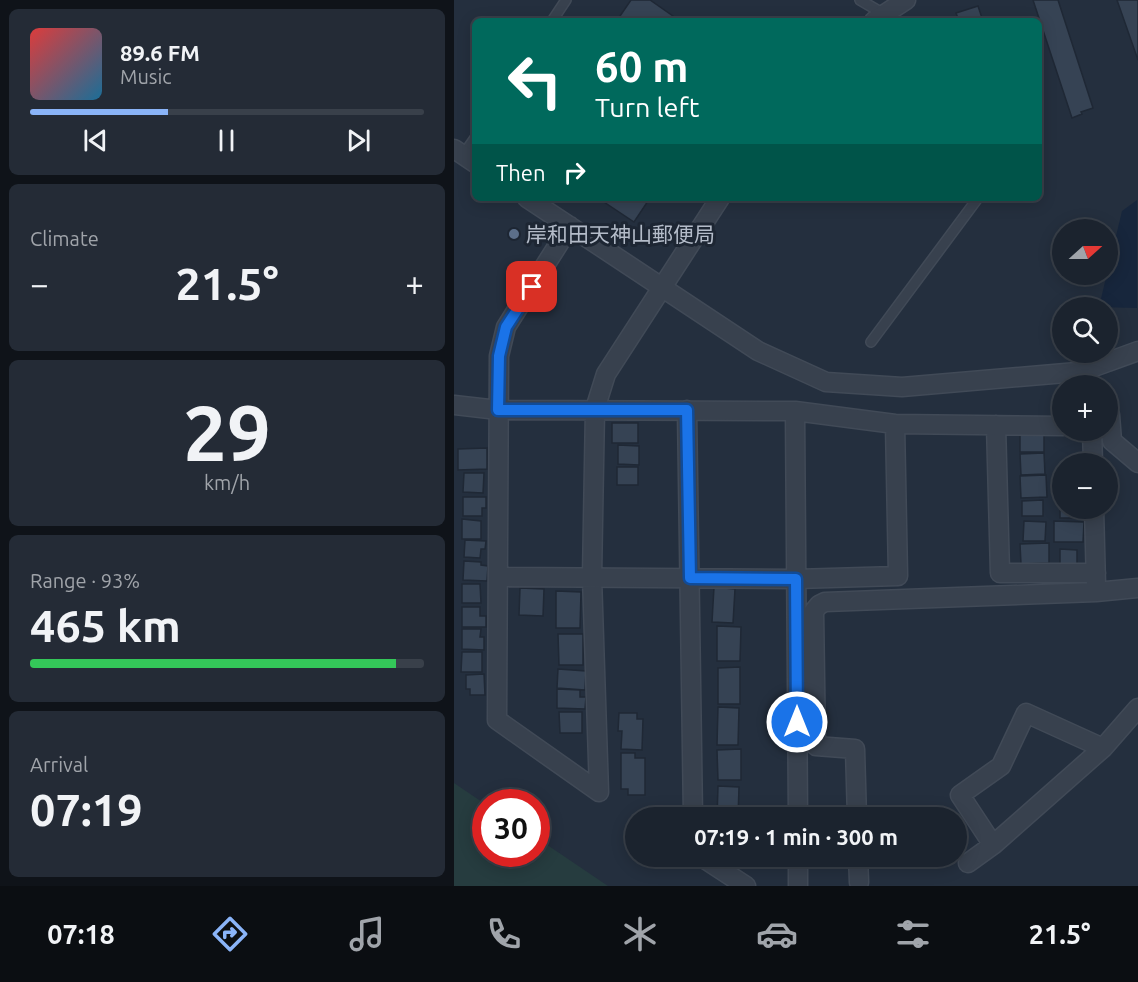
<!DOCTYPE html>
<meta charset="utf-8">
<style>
body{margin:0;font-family:Ubuntu,"Noto Sans JP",sans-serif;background:#242b36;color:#f1f3f6;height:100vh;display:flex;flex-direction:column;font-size:22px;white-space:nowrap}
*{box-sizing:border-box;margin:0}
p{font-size:20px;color:#a0a4aa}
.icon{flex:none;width:33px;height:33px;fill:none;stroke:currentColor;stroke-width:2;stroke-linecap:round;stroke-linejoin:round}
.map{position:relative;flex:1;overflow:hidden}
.side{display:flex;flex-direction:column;gap:9px;padding:9px;background:#0f1319;width:454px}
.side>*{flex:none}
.guide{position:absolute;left:18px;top:18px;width:570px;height:183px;border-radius:9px;box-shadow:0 3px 15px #0003,0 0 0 2px #39404a;background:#00695c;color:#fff;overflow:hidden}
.needle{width:39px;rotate:69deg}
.fabs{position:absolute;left:598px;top:219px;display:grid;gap:12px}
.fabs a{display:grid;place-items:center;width:66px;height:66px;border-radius:50%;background:#1b232e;box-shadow:0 3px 15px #0003,0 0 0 2px #39404a;font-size:30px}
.speed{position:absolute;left:18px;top:789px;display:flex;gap:12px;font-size:30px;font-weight:700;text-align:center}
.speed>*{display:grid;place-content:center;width:78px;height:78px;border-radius:50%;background:#1b232e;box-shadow:0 3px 15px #0003,0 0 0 2px #39404a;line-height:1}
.speed .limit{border:9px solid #d22;background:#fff;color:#111}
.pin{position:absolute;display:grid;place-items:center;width:51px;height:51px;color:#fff;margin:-26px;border-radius:12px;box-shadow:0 3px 9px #0006}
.me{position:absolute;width:66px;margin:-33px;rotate:0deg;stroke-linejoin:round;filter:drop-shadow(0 0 4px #0008)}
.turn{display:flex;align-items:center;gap:21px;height:126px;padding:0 24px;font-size:27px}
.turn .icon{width:78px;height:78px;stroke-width:2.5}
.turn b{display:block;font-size:42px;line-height:51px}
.then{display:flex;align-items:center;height:57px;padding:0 24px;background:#0003;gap:12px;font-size:22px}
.big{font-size:45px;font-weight:700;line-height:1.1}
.side .widget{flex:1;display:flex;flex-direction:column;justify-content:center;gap:9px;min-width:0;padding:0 21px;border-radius:9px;background:#242b36}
.side .dial{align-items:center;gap:0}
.dial b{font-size:78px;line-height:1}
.song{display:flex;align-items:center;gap:18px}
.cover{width:72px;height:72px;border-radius:9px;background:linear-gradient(135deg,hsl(0 70% 55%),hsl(200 70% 35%))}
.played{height:6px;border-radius:3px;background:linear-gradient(90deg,#8ab4f8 35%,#39404a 35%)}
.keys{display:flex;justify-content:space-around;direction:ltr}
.heat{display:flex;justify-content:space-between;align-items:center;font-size:33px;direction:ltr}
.charge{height:9px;border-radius:4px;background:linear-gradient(90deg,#34c759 93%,#39404a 0)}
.trip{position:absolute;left:171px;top:807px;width:342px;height:60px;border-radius:30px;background:#1b232e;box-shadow:0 3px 15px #0003,0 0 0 2px #39404a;font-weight:700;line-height:60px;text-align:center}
.menu{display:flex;height:96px;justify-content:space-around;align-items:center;background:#0b0e12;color:#a0a4aa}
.menu .icon{width:42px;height:42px}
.menu .selected{color:#8ab4f8}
.menu b{font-size:27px;color:#f1f3f6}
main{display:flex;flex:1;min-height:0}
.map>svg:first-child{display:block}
.green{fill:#263c3f}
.water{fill:#17263c}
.building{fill:#364354;stroke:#1f2835;stroke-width:1.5}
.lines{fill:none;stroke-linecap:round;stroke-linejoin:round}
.service-casing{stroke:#414a57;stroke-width:12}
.minor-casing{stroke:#414a57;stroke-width:21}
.service{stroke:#38414e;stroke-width:9}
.minor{stroke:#38414e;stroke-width:18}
.route-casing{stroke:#114b97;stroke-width:15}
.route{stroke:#1a73e8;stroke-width:10}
.service-dot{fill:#5c6f8a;stroke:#1d2633;stroke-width:2}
.labels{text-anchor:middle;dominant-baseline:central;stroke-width:6;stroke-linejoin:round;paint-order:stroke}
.poi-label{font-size:21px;fill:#b4bcc9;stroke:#1d2633;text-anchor:start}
</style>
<main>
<section class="side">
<div class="widget">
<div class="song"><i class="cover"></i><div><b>89.6 FM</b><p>Music</p></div></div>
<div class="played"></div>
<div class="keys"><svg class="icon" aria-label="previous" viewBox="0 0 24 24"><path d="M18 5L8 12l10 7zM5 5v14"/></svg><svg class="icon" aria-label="pause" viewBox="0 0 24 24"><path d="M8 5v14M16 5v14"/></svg><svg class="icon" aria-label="next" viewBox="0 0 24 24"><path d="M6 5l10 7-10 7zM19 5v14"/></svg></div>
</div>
<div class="widget"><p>Climate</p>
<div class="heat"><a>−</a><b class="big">21.5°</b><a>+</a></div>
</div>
<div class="widget dial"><b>29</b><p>km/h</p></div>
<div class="widget"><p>Range · 93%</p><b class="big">465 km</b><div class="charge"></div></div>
<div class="widget"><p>Arrival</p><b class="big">07:19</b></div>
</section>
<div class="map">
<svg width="684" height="886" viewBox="0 0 684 886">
<rect width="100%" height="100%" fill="#242f3e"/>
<!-- green -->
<path class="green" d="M0 783 31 804 32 854H82L83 838 154 886H0Z"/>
<!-- water -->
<path class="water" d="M683 200V308L645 307 668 211Z"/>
<!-- building -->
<path class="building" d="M177 0H196L226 21H173L166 16Z
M579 0H604L639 108 627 112 628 114 618 118Z
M663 0H684V60Z
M524 6 529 21H505L502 13Z
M144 198H196L180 222Z
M158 423H184V443H158Z
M566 432H590V452H566Z
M164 445 185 446V465L164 464Z
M33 448V469L4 470V449Z
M590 453 591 474 567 475 566 454Z
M163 467H184V485H163Z
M10 473H30L29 493 9 492Z
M592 475 593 497 567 498 566 476Z
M606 496 609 497V508H628V518H606Z
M9 497H32V508H28V516H9Z
M589 500V516H568V501Z
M8 519 27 521V539H8Z
M570 521 592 522 591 541H569Z
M600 521 630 522 629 542H600Z
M11 540 32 541 31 549H27L26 558 10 557Z
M595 543V563L567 564 566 544Z
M606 549 623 550V565L606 564Z
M10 561 27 562V565L34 566 33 581 9 580Z
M8 584H26L27 603H8Z
M260 587 281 589 279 623 258 622Z
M66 588 90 589 89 616 65 615Z
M102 591 127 592 126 628H102Z
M8 607H26V616H32V627H8Z
M263 626 287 627 286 661H263Z
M8 629H27L26 637H30V650L8 649Z
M104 634H129V665H105Z
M8 652H28V672H7Z
M286 667V704H264V668Z
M104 669 132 671 131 690 103 688Z
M30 674 31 695H16V689H12V675Z
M103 689 126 690V697H132L131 709 103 708Z
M264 707 285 708 284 745H263Z
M105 712H128V733H106Z
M165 713H183V719H189L188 750 167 749 168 731H164Z
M287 749V780H264L263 750Z
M167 753H181V758H191V795H174V789H167Z
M264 786 285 787 284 818H263Z"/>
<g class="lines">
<!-- service casing -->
<g class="service-casing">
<path id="service" d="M406 0 442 21
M98 21 112 0
M9 155 21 138
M417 342 524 198"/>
</g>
<!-- minor casing -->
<g class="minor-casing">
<path id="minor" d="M420 21 452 0
M0 149 21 163
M73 198 304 351 372 382 448 387 623 372 640 367 684 351
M116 226 52 327 45 356 43 720 145 792
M0 405 44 410 341 411 441 424 609 426
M233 410 239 818
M341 411 344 818
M654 413 656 415 658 441 684 463
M542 425 546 573H642
M638 430 639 464
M640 508 642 585
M44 577 342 579 444 576 441 424
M145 792 138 577 141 409 152 374 266 198
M403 818 401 749 362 746 360 611 365 605 371 602 642 592 684 588
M539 845 506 795 547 766 572 713 649 748
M246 856 292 886
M344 856V886
M404 856 405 882
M514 863 539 845 649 748 684 708"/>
</g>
<!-- service -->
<use href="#service" class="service"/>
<!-- minor -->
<use href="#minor" class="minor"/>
</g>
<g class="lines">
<!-- route casing -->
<g class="route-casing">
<path id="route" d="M78 287 52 327 45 356 44 410H233L236 578 342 579 343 722"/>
</g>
<!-- route -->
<use href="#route" class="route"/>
</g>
<!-- markers -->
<circle class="service-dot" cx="60" cy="234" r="6"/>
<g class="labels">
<!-- poi labels -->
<g class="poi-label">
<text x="72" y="234">岸和田天神山郵便局</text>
</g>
</g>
</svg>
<div class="fabs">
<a><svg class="needle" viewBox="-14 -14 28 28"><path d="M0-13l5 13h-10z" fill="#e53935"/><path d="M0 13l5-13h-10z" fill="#a0a4aa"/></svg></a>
<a><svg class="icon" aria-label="search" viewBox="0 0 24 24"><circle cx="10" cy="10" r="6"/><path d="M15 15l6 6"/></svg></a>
<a>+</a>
<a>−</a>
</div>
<div class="speed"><div class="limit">30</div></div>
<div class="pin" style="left:78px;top:287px;background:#d93025"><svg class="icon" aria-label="arrive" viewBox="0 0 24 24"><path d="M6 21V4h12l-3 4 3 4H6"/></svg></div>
<svg class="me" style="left:343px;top:722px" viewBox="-20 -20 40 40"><circle r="17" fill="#1a73e8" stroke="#fff" stroke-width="3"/><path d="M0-11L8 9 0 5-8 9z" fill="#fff"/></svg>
<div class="trip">07:19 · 1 min · 300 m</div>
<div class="guide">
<div class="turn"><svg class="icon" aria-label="left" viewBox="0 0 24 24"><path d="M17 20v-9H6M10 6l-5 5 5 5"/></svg><div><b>60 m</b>Turn left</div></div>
<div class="then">Then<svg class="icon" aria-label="right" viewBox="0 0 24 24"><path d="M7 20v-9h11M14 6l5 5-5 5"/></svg></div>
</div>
</div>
</main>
<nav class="menu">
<b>07:18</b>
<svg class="icon selected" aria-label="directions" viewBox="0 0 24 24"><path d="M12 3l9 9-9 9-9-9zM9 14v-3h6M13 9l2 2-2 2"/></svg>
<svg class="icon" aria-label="music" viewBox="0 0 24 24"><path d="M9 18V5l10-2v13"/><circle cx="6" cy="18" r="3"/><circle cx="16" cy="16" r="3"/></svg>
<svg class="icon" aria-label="phone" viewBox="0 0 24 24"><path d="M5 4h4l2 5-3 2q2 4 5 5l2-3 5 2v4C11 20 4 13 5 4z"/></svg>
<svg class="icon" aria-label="climate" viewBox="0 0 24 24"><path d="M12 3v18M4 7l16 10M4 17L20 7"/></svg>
<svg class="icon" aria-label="car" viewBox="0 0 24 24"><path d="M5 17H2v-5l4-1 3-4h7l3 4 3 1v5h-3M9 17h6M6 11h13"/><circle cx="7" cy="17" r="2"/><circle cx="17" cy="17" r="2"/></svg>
<svg class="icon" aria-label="filters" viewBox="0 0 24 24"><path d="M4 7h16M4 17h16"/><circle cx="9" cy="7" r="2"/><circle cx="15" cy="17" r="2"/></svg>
<b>21.5°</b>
</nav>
